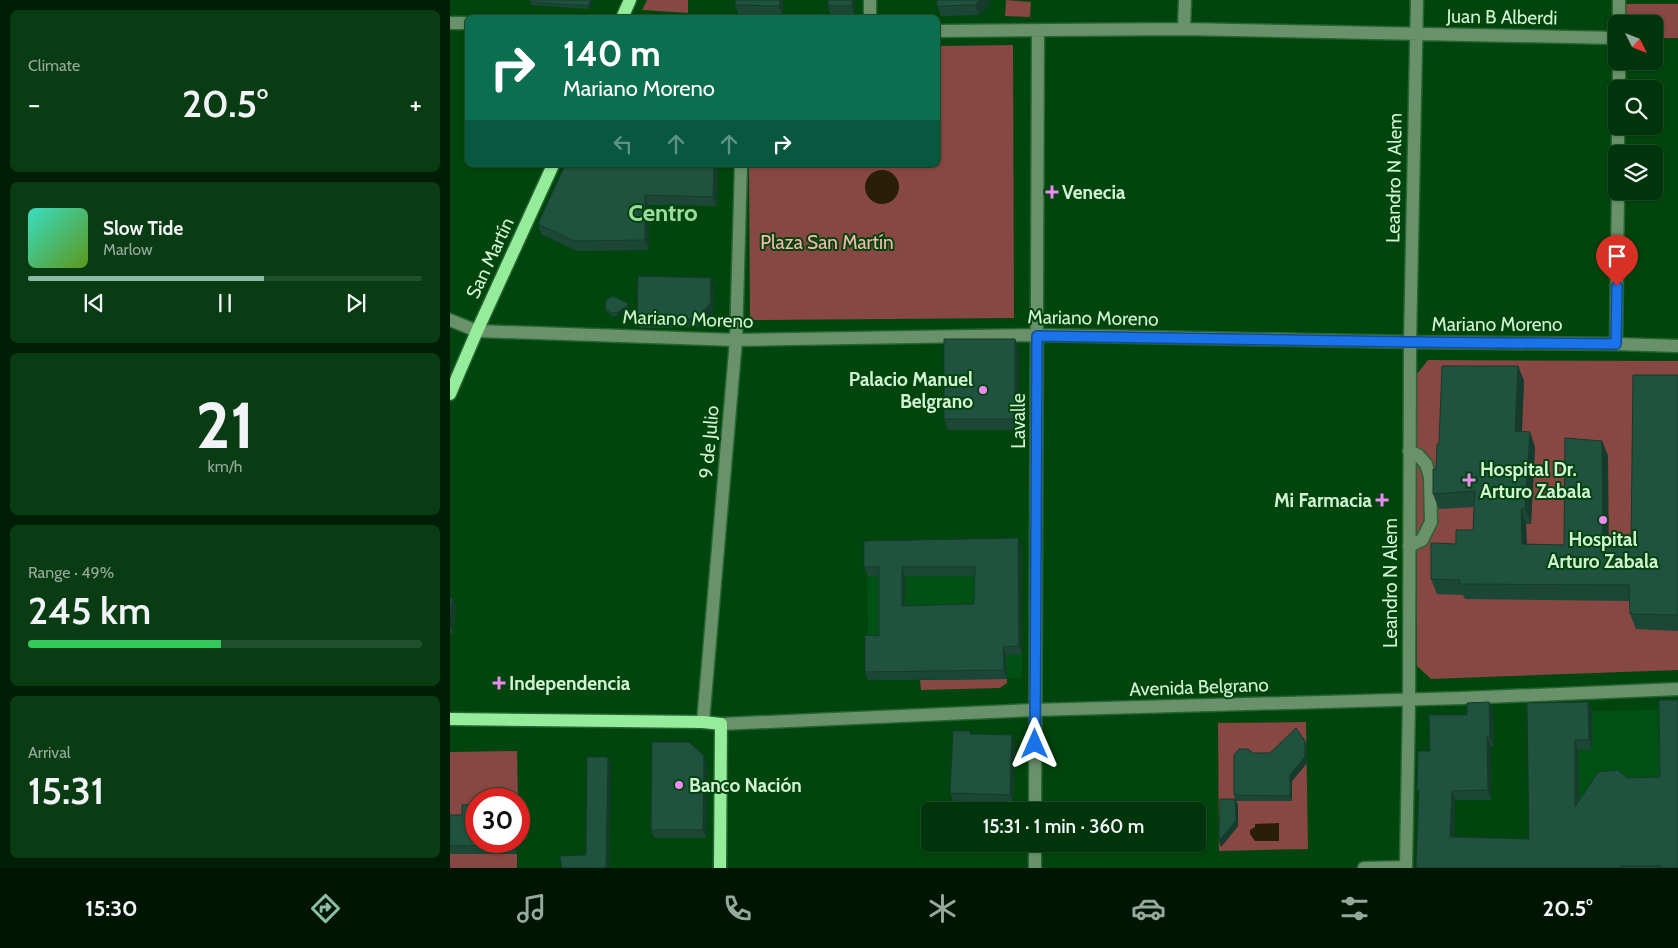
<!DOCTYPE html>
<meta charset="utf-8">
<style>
body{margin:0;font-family:Cabin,sans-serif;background:#0a3c13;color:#f1f3f6;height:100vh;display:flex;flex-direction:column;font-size:19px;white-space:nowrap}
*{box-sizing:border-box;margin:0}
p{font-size:16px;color:#95aa9c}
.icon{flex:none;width:28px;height:28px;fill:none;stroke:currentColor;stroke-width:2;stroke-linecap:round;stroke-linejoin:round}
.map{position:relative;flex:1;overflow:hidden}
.details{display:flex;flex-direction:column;gap:10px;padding:10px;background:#001d06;width:450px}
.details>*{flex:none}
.top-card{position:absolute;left:15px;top:15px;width:475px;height:152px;border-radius:8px;box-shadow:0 1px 4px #0004,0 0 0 1px #224f2b;background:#0b6e4f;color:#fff;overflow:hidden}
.needle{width:32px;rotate:132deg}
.fabs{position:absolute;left:1158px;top:15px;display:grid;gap:10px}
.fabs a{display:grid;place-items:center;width:55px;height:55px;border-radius:8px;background:#00340a;box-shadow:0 1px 4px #0004,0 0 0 1px #224f2b;font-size:25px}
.speed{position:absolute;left:15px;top:788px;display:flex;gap:10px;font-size:25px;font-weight:700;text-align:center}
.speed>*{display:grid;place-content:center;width:65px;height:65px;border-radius:50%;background:#00340a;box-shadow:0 1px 4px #0004,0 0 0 1px #224f2b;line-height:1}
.speed .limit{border:8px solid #d22;background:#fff;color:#111}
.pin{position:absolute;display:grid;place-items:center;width:42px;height:42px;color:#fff;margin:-51px -21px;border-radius:50% 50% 50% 0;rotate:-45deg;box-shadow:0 0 5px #0007}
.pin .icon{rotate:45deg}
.me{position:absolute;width:55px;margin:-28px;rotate:0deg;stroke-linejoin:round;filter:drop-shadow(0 0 4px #0008)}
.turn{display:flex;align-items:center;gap:18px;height:105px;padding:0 15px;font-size:22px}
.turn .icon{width:65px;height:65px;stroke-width:2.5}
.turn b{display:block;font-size:35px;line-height:42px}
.lanes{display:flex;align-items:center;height:48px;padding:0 15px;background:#0003;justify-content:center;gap:25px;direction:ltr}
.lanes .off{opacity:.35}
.big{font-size:38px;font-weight:600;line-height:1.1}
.details .card{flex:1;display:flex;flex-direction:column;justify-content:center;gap:8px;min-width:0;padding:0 18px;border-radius:8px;background:#0a3c13}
.details .dial{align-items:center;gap:0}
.dial b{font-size:65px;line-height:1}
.song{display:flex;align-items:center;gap:15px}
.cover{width:60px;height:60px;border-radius:8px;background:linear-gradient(135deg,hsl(170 70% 55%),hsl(90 70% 35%))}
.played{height:5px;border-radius:2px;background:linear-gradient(90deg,#8abfa5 60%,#224f2b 60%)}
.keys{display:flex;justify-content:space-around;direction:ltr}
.heat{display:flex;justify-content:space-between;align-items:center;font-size:28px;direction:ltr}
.charge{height:8px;border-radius:4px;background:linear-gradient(90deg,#34c759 49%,#224f2b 0)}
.trip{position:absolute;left:471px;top:802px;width:285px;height:50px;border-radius:8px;background:#00340a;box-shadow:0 1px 4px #0004,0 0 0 1px #224f2b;font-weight:600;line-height:50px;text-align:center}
.menu{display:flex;height:80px;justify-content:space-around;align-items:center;background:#001504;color:#95aa9c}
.menu .icon{width:35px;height:35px}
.menu .selected{color:#8abfa5}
.menu b{font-size:22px;color:#f1f3f6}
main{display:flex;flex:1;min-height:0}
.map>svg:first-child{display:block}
.built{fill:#005113}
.green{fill:#874742}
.water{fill:#291f06}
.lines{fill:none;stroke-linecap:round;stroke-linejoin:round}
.minor-casing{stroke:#266431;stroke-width:15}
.major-casing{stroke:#266431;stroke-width:15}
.minor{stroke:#69926a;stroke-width:12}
.major{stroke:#95ec9a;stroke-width:12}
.wall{fill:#1c4736;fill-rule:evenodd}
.shaded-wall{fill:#163a2c}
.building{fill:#20533f;stroke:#163a2c;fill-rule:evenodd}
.route-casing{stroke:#114b97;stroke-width:12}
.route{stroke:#1a73e8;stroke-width:9}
.poi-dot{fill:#f08bf5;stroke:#00450d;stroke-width:2}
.labels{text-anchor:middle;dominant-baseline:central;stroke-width:4;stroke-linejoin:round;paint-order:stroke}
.street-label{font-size:19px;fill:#d3f2d3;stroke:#00450d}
.poi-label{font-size:19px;font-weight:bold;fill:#d3f2d3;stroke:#00450d;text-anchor:start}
.park-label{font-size:19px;fill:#fcb7b0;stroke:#00450d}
.district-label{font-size:24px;font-weight:bold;fill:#9cdc9e;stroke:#00450d}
</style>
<main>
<section class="details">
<div class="card"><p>Climate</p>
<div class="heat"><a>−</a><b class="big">20.5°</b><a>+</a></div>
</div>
<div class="card">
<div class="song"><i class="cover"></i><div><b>Slow Tide</b><p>Marlow</p></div></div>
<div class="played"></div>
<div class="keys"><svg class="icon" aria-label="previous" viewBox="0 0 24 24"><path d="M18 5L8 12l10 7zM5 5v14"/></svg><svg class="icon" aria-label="pause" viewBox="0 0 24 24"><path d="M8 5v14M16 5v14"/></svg><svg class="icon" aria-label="next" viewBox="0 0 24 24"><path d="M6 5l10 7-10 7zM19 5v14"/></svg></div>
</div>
<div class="card dial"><b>21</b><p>km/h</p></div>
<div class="card"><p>Range · 49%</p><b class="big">245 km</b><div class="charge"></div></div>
<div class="card"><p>Arrival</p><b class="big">15:31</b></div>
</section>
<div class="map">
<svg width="1228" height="868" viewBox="0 0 1228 868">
<rect width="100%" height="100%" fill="#00450d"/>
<!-- built -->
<path class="built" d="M572 547V678L418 680 417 549Z
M1212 710 1214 868H1082L1080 712Z"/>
<!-- green -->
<path class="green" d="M197 0H238V13L192 10Z
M556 0 581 2 580 17 555 16Z
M1169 4H1228V38H1204V24H1169Z
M563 45 564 318 300 320 299 165H488V46Z
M978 360 1228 361V670L981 679 967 666V533L965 535V463L967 465V374Z
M557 679V683L550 688 471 690 470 680Z
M856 722 858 849 769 851 768 723Z
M67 751 68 799H26V813L0 823V752Z
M0 854H67V868H0Z"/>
<!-- water -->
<path class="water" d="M415 187a17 17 0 1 1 34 0a17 17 0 1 1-34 0Z
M829 823V841H805L800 834V830L805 827V824Z"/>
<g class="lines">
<!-- minor casing -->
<g class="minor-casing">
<path id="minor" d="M420 0V18
M0 23H18
M1169 24V0
M734 29 735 0
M488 31 734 29 1166 38
M1169 89V61
M1168 154V126
M0 320 27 331 286 340 587 335 960 342 1166 344 1228 346
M1166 344 1168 191
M959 451 968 455 976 464 980 477 981 522 972 540 959 546
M253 722 286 340 291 165
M271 724 584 710 1012 698 1228 689
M585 811 588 31
M585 844V868
M914 868 956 867 959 700 960 342 967 0"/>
</g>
<!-- major casing -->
<g class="major-casing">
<path id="major" d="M172 18 180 0
M0 394 27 331 103 165
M0 719 253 722 271 724 270 868"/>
</g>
<!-- minor -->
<use href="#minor" class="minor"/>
<!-- major -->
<use href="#major" class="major"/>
</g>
<!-- wall -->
<path class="wall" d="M80 0H143L139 9 81 5Z
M333 0V16L289 15 285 5Z
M405 0V16H381L378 6Z
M487 0H539V5L529 15 491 16 487 6Z
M115 165H267L268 168 267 206 198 205 199 250 127 251 91 234 88 224Z
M264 286 263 312 249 327 190 328 187 320Z
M180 307 168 316H162L156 311 155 308Z
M565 339 569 350V430H498L494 419Z
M1068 366 1074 381 1072 431 1085 447 1081 524H1076L1077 544 1114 545 1152 441 1158 456V546L1181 548 1228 375V631L1186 629 1180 614V601L1015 599 1013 595 987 594 981 579 1006 544 1023 530 1024 507 989 509 983 494 989 444Z
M572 547V654L556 656 557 679 418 680 415 672 429 636V576H418L414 567ZM455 576H525L524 604 455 606Z
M0 597 6 606 3 633H0Z
M1138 702 1142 711V749L1128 750 1129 802 1228 868H966L969 794 967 790 980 751 1017 715 1043 712 1044 746H1041V800H1005L1004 837 1079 839Z
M521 734 565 743 563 803 504 802 500 793Z
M855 741 857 747V763L842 781V801H786L788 805V826L771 847 785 799 784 795 803 753H820Z
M257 764 256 838H204L201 830Z
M0 815 67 841V854H0Z"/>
<!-- shaded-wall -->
<path class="shaded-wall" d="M141 0H143L139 9 138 6Z
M330 0H333V16L329 6Z
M402 0H405V16L402 6Z
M530 0H539V5L529 15 525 5Z
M264 165H267L268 168 267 206 263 197Z
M195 195 198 205 199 250 195 240Z
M261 278 264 286 263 312 249 327 246 319Z
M179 304 180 307 168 316 167 313Z
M565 339 569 350V430L565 419Z
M1068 366 1074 381 1071 446 1065 431Z
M1080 432 1085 447 1081 524 1075 508Z
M1152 441 1158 456 1159 561 1153 545Z
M1071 509 1076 524 1077 559 1072 544Z
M568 538 572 547V654L569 646Z
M452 567 455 576V614L452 606Z
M3 598 6 606 3 633 0 626V621Z
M553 647 556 656 557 679 554 670Z
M1039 702 1043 712 1044 746 1040 737Z
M1138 702 1142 711V749L1139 740Z
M562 735 565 743 563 803 560 795Z
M1037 737 1041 746V800L1038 790Z
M1125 740 1128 750 1129 817 1125 807Z
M855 741 857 747V763L842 781V801L840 796V775Z
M254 756 257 764 256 838 253 830Z
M158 757 161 766 159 868H156Z
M1002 791 1005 800 1004 847 1000 837Z
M785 799 788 805V826L771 847 769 841Z
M64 841H67V854L64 845Z"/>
<!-- building -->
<path class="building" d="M80 0H141L138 6 80 2Z
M285 0H330L329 6 285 5Z
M378 0H402V6H378Z
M487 0H530L525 5 487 6Z
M115 165H264L263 197 195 195V240L124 241 88 224Z
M188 276 261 278 260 304 246 319 187 320Z
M163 296 179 304 167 313H161L155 308 156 300Z
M494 339H565V419H494Z
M992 366H1068L1065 431 1080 432 1075 508 1071 509 1072 544 1114 545 1115 438 1152 441 1153 545 1181 548 1183 375H1228V615L1180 614 1179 585 1009 584 1010 580 981 579V543L1006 544V530H1023L1025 491 983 494V469H986L987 444H989Z
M568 538 569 646 553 647 554 670 415 672V635L429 636V567H414V541ZM452 567H525L524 604 452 606Z
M0 597 3 598 0 621Z
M1209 700H1228V868H1211V866H1170V868H966L969 790H967L968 751H980L979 715H1017V703L1039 702 1040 737H1037L1038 790 1002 791 1000 837 1079 839 1077 703 1138 702 1139 740H1125V807L1148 772 1168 770 1177 778 1210 777Z
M846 728 855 741V757L840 775V796L784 795V755L789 749H798L803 753H820Z
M503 731H520V734L562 735 560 795 500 793Z
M202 742H239L254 756 253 830H201Z
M137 757H158L156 868H112L110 856 136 855Z
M770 799H785L786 821 769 841Z
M26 804V841H64V845L0 846V815H12V805Z"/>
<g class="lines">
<!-- route casing -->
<g class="route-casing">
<path id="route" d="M585 744 587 336 960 342 1166 344 1167 286"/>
</g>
<!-- route -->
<use href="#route" class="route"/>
</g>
<!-- markers -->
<g class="poi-dot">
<path d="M599.5 184.5h5v5h5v5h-5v5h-5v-5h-5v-5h5z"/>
<circle cx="533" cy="390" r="5"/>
<path d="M1016.5 472.5h5v5h5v5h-5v5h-5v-5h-5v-5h5z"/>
<path d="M929.5 492.5h5v5h5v5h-5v5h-5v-5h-5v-5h5z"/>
<circle cx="1153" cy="520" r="5"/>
<path d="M46.5 675.5h5v5h5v5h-5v5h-5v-5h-5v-5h5z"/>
<circle cx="229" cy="785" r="5"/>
</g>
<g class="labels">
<!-- street labels -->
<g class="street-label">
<text transform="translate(1052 17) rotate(1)">Juan B Alberdi</text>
<text transform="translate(944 178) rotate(-89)">Leandro N Alem</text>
<text transform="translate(40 258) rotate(-65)">San Martín</text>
<text transform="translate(643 318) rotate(1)">Mariano Moreno</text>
<text transform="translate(238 319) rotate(2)">Mariano Moreno</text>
<text x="1047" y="324">Mariano Moreno</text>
<text transform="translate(568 421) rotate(-90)">Lavalle</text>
<text transform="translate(259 442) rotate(-85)">9 de Julio</text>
<text transform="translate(940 583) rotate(-90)">Leandro N Alem</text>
<text transform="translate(749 687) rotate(-2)">Avenida Belgrano</text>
</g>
<!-- poi labels -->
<g class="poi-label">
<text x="612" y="192">Venecia</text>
<text x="523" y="379" text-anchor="end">Palacio Manuel<tspan x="523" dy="22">Belgrano</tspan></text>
<text x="1030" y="469">Hospital Dr.<tspan x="1030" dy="22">Arturo Zabala</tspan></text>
<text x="922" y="500" text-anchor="end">Mi Farmacia</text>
<text x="1153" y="539" text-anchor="middle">Hospital<tspan x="1153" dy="22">Arturo Zabala</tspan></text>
<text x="59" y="683">Independencia</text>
<text x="239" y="785">Banco Nación</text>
</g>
<!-- park labels -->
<g class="park-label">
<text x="377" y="242">Plaza San Martín</text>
</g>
<!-- district labels -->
<g class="district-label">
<text x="213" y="212">Centro</text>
</g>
</g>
</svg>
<div class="fabs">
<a><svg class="needle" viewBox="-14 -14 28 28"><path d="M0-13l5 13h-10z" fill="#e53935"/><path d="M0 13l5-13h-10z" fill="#95aa9c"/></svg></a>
<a><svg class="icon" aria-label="search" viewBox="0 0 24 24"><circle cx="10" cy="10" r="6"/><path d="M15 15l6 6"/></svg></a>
<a><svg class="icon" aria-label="layers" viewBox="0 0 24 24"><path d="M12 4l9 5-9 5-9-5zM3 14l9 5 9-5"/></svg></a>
</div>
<div class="speed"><div class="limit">30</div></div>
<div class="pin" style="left:1167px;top:286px;background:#d93025"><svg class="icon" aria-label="arrive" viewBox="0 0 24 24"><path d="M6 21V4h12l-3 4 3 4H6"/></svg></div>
<svg class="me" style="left:585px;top:744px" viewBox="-20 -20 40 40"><path d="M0-17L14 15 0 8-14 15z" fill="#1a73e8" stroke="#fff" stroke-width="4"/></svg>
<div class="trip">15:31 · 1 min · 360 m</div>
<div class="top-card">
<div class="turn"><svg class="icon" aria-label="right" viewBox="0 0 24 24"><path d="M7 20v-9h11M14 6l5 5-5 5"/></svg><div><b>140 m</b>Mariano Moreno</div></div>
<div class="lanes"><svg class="icon off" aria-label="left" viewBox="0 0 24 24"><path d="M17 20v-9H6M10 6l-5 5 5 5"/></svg><svg class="icon off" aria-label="ahead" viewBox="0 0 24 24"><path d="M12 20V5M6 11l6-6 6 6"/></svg><svg class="icon off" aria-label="ahead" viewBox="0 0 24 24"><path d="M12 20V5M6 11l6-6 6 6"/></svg><svg class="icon" aria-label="right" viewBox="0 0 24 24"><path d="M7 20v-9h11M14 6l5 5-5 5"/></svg></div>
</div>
</div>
</main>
<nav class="menu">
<b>15:30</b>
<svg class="icon selected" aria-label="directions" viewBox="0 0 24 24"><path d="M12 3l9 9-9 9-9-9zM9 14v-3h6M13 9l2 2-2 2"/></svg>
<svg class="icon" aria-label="music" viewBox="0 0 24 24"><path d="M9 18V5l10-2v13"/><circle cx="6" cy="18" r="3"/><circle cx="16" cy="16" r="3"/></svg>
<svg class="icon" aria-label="phone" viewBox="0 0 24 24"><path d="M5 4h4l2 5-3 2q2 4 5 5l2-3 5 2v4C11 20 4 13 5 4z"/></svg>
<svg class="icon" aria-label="climate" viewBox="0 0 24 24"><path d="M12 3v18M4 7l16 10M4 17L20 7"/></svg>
<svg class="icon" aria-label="car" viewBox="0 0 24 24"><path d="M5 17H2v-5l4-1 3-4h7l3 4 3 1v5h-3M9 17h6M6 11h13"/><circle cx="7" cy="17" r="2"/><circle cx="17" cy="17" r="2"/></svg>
<svg class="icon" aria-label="filters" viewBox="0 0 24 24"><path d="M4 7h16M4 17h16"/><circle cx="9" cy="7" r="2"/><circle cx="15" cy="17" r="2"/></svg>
<b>20.5°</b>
</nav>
